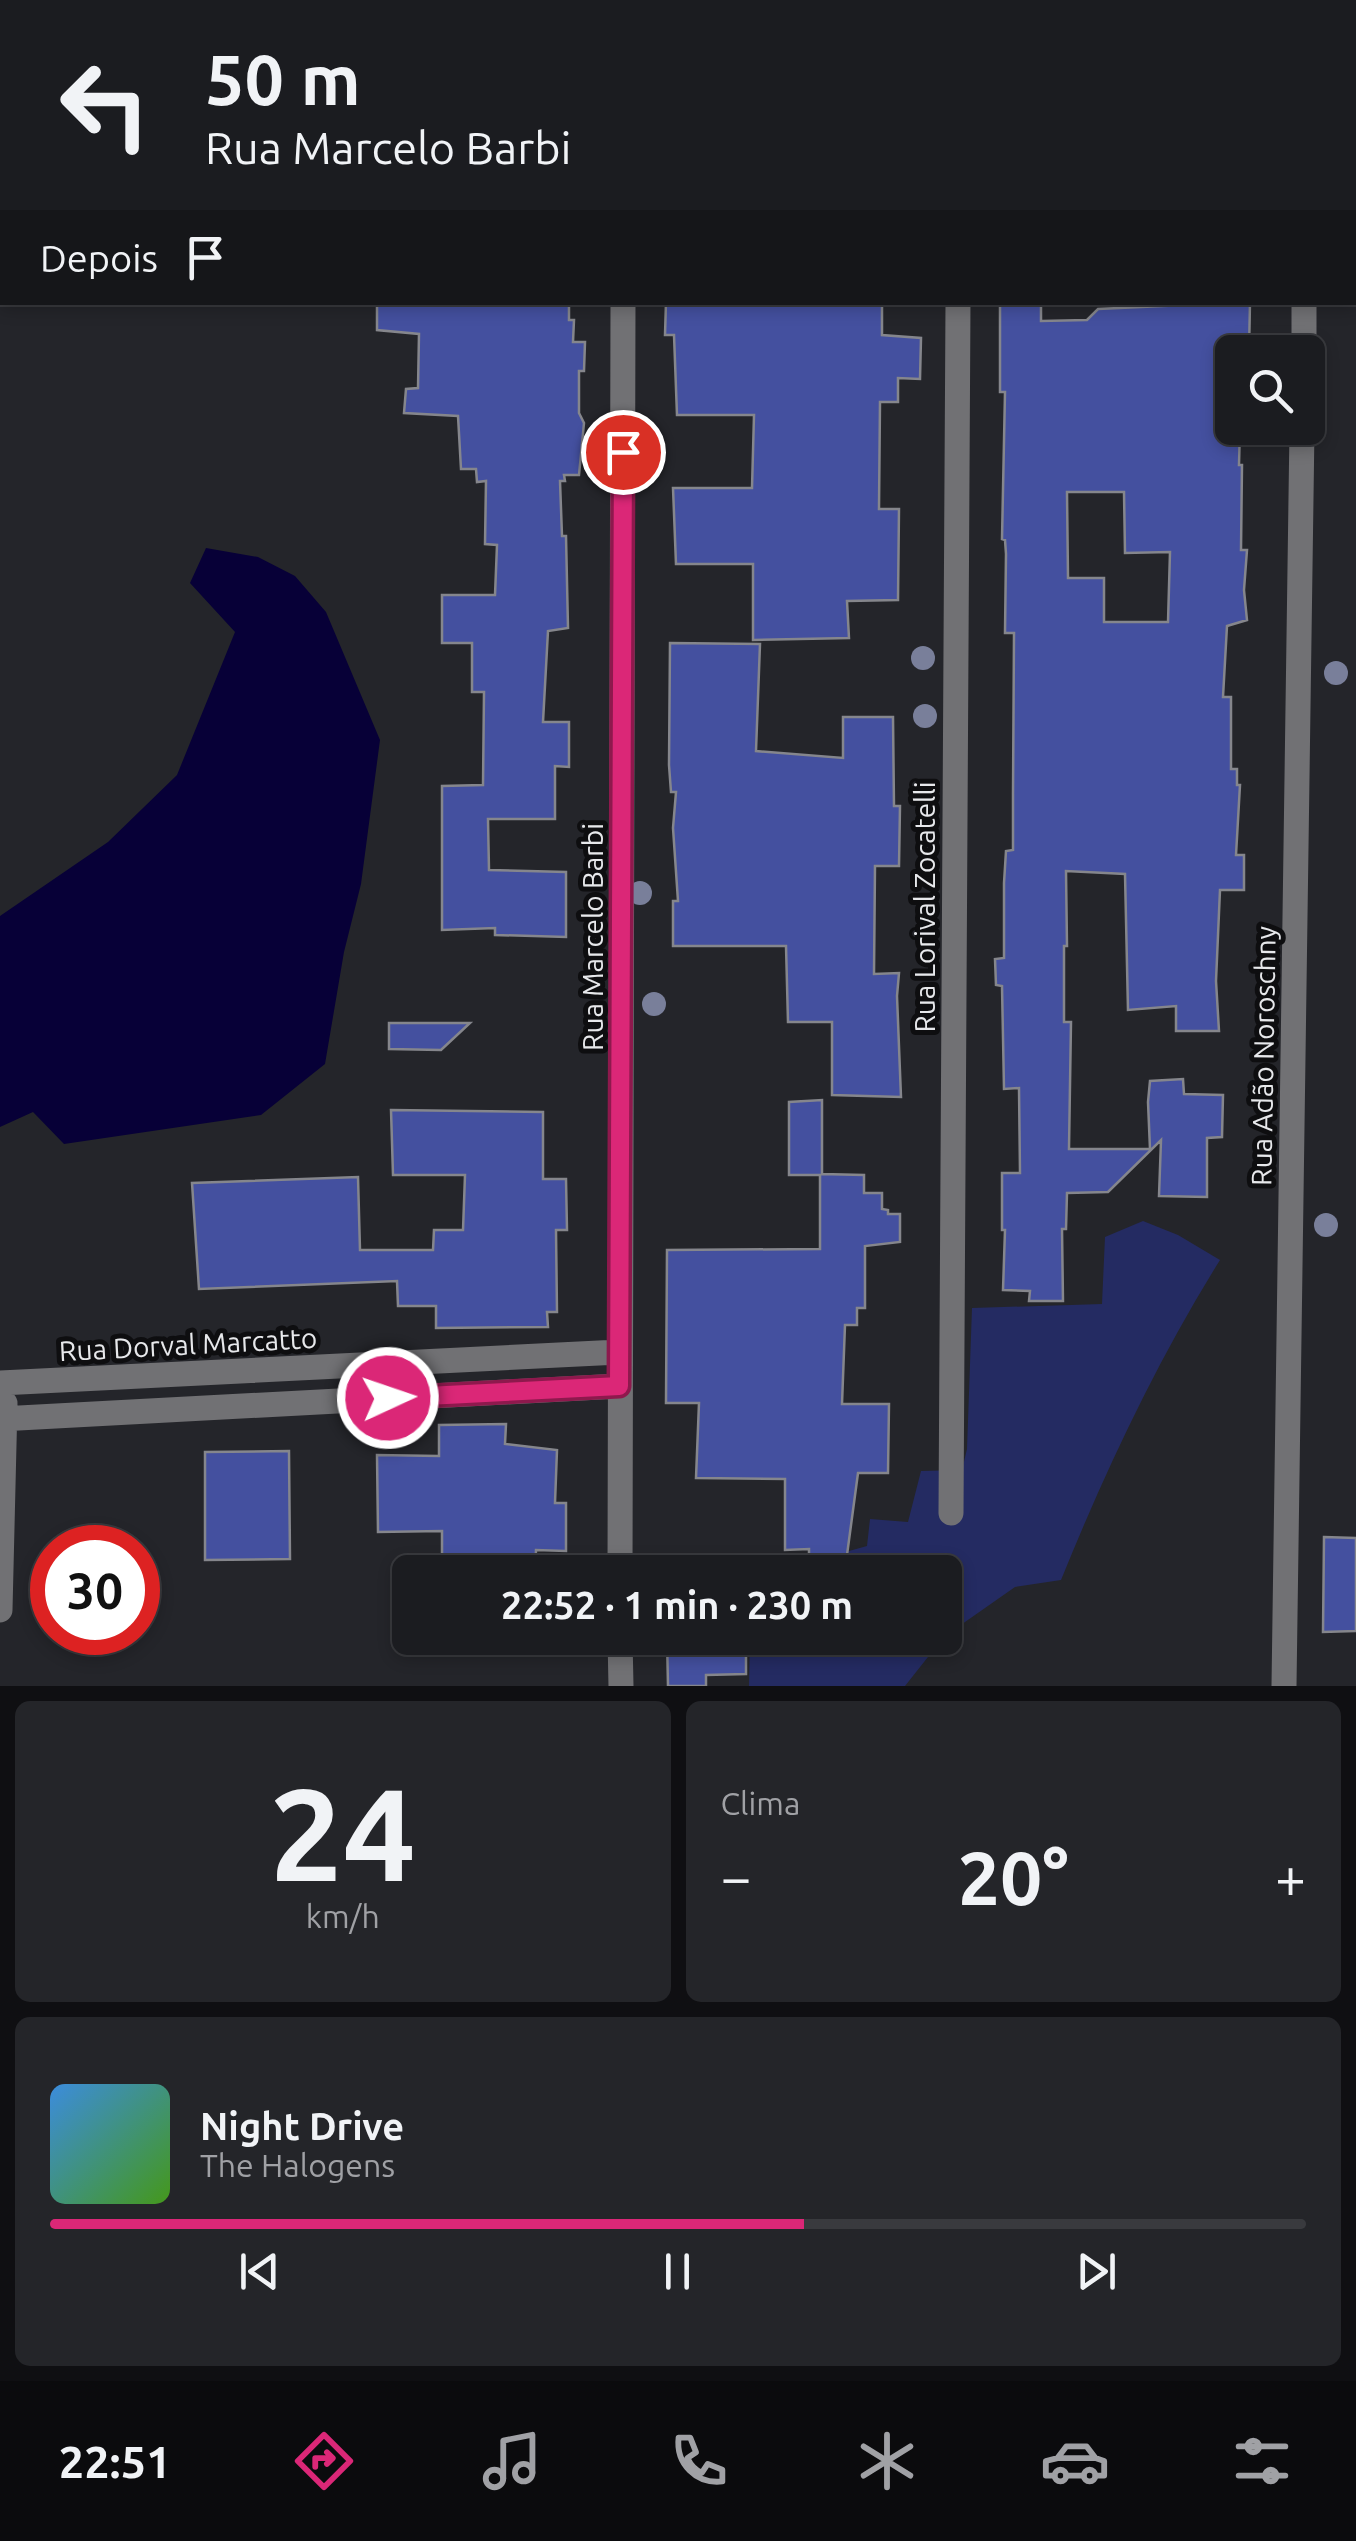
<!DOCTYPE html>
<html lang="pt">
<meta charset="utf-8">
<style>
body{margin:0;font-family:Ubuntu,sans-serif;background:#242529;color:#f1f3f6;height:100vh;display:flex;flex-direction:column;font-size:38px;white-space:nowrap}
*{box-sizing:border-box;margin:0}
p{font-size:32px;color:#a0a1a5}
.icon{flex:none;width:55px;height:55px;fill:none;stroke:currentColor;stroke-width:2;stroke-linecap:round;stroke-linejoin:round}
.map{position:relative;height:1686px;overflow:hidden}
.details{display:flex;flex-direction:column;gap:15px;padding:15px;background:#0f0f12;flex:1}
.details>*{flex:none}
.hud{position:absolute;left:0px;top:0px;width:1358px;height:305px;box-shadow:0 5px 15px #0003,0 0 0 2px #393a3e;background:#1b1c20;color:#f1f3f6;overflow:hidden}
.fabs{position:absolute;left:1215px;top:335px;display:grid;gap:20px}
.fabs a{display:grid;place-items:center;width:110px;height:110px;border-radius:15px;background:#1b1c20;box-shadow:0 5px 15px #0003,0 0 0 2px #393a3e;font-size:50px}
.speed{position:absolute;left:30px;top:1525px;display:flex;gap:20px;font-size:50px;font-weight:700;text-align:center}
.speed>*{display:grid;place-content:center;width:130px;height:130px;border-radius:50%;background:#1b1c20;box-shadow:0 5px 15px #0003,0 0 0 2px #393a3e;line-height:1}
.speed .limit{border:15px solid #d22;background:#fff;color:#111}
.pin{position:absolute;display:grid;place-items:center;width:85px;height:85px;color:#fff;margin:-42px;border:5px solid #fff;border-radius:50%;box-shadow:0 2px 10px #0007}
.me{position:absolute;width:110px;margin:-55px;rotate:87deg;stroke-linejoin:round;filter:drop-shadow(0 0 8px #0008)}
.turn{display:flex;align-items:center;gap:35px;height:210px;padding:0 40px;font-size:45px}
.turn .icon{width:130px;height:130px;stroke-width:2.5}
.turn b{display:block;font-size:70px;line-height:85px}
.then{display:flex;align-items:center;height:95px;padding:0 40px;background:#0003;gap:20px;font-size:38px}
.big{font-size:75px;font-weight:700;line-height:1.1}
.details .widget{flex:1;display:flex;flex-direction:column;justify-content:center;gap:15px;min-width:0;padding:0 35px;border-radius:15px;background:#242529}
.details .dial{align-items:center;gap:0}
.dial b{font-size:130px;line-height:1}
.song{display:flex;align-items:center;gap:30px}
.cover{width:120px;height:120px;border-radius:15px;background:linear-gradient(135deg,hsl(210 70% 55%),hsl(100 70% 35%))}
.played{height:10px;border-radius:5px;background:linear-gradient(90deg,#db2777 60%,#393a3e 60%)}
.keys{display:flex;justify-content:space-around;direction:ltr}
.heat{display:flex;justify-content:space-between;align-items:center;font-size:55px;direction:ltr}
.details .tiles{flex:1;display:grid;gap:15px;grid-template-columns:1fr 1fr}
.widget:last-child{grid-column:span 2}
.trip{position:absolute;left:392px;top:1555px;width:570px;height:100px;border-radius:15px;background:#1b1c20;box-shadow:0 5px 15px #0003,0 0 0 2px #393a3e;font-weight:700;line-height:100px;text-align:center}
.dock{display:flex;height:160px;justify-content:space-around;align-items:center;background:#0b0b0d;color:#a0a1a5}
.dock .icon{width:70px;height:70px}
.dock .on{color:#db2777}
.dock b{font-size:45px;color:#f1f3f6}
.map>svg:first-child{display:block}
.green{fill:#242b62}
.water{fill:#070037}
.building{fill:#44509f;stroke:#85868c;stroke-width:2.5;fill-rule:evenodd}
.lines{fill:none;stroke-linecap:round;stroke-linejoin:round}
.minor{stroke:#717174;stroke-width:25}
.tree{fill:#797f9a}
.route-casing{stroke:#8e194d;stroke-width:25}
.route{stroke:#db2777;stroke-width:18}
.labels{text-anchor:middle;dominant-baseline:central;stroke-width:10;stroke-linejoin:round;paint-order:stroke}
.street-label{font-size:28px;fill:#e7e8eb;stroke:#0e0e10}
</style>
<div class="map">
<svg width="1356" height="1686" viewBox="0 0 1356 1686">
<rect width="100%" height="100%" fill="#24252a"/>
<!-- green -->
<path class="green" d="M784 0H1095V2H786Z
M1143 1221 1178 1235 1220 1260C1157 1361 1106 1469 1061 1580L1015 1587 945 1636V1572H787L813 1561 867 1546 870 1519 908 1522 921 1471 962 1470 967 1449 972 1308 1102 1304 1105 1237Z
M750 1638H943L905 1686H749Z"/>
<!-- water -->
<path class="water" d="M206 548 258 557 295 576 326 612 380 740 361 884 344 952 325 1064 261 1115 64 1144 33 1112 0 1127V916L108 842 177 775 235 632 190 583Z"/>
<!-- building -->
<path class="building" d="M377 302H569V320H574L573 342H585L584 371H579V413L584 423 579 475H564L565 481H560L562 536H566L568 628 548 631 543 722H569V767L555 766V819H488L489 870 566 872V937L495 935V928L442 930V786L483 785 484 692H472V643H442V595H495L497 545 485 544 486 481 477 482 476 469H461L458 416 404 413 406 389 418 388 419 334 377 330Z
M666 302H882V335L921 338 920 379 898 378V402H880L879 509H899L898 600 847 601 849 638 753 640V564H676L673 488H752L754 415H677L674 335H665Z
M1000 302H1041V321L1087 320 1098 309 1250 302 1249 352H1232V428H1240L1239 465H1242L1241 550H1247L1244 590 1247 620 1227 626 1223 697H1231V769H1237V785H1240L1236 855H1244V890H1220L1216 981 1219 1031H1176V1006L1128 1010 1125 874 1066 871 1067 946H1064V1022H1071L1069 1149H1150L1148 1102 1150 1081 1183 1079 1184 1094 1223 1095 1222 1137 1207 1138V1197L1159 1196 1161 1140 1108 1192 1067 1193 1066 1229H1062L1063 1301H1029L1030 1291 1003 1290 1005 1230H1002V1173H1020L1019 1088 1004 1089 1002 986 996 985 995 959 1004 958V883L1006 851 1013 850V794L1014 633H1005L1006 554 1005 540 1002 539 1005 392H1000ZM1067 492H1124L1125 553 1170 552 1168 622H1104V578H1068Z
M670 643 760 644 756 751 843 758V717H893L894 806H900L899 866H875L874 974 899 973 897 996 901 1097 832 1095V1022H788L786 946H673V901H678L673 828 676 792H671L669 765Z
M389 1023H470L441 1050 389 1049Z
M822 1100V1174L864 1175V1193H882V1209L888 1210V1214H900V1242L865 1246V1308H857V1325H845L842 1404H889L888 1473H858L847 1555H809V1549L785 1550V1479L696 1478 699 1403H666L667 1250 820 1249V1175H789V1102Z
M391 1110 543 1112V1179H566L567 1230H556L557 1312H547L548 1327 436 1328V1306H398L397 1281 199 1289 192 1183 358 1177 360 1250H433L434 1230H463L465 1175H393Z
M506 1424 505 1444 557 1450 555 1503H566V1551L536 1550 535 1572H442V1531L378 1532 377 1455 439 1456V1425Z
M289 1451 290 1559 205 1560V1452Z
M1324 1537 1356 1538V1631L1323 1632Z
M667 1638H746V1674L706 1675V1686H668Z"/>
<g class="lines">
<!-- minor -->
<path class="minor" d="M1321 2V0
M0 122H2
M1304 352V302
M0 1383 619 1352
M0 1419 619 1386
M951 1513 958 302
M620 1572 623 302
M0 1610 5 1403
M620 1638 621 1686
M1284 1686 1302 428"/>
</g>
<!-- trees -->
<g class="tree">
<circle cx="923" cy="658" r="12"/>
<circle cx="1336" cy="673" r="12"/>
<circle cx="925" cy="716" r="12"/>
<circle cx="640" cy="893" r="12"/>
<circle cx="654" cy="1004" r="12"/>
<circle cx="1326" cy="1225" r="12"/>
</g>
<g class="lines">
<!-- route casing -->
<g class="route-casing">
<path id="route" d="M388 1398 619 1386 623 452"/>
</g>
<!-- route -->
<use href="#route" class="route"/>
</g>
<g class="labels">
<!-- street labels -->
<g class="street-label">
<text transform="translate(924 907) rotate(-90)">Rua Lorival Zocatelli</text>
<text transform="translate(592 937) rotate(-90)">Rua Marcelo Barbi</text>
<text transform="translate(1263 1056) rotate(-89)">Rua Adão Noroschny</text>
<text transform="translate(188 1344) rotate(-3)">Rua Dorval Marcatto</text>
</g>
</g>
</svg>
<div class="fabs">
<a><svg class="icon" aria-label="search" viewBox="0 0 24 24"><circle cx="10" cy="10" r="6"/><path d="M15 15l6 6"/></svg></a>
</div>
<div class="speed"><div class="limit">30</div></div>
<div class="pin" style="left:623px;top:452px;background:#d93025"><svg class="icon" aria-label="arrive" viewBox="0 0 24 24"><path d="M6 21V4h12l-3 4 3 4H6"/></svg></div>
<svg class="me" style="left:388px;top:1398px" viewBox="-20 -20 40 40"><circle r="17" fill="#db2777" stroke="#fff" stroke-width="3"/><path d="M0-11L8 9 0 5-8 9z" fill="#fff"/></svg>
<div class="trip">22:52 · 1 min · 230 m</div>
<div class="hud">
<div class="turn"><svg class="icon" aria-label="left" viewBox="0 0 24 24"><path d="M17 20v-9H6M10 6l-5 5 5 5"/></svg><div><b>50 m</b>Rua Marcelo Barbi</div></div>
<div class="then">Depois<svg class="icon" aria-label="arrive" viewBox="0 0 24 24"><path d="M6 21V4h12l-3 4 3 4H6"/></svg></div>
</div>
</div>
<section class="details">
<div class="tiles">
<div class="widget dial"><b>24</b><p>km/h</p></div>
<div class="widget"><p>Clima</p>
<div class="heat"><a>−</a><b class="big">20°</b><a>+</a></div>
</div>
<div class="widget">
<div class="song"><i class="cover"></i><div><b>Night Drive</b><p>The Halogens</p></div></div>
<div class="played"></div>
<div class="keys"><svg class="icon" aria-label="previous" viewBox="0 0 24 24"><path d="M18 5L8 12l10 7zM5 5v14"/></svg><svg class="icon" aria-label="pause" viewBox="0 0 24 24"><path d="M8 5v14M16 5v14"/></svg><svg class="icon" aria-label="next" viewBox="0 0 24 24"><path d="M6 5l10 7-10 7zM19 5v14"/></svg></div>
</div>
</div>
</section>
<nav class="dock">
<b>22:51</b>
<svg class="icon on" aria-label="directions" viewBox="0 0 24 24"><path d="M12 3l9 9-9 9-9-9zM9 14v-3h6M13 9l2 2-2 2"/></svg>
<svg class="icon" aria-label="music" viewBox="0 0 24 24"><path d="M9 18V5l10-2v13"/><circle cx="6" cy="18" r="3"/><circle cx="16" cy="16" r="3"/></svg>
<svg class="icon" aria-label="phone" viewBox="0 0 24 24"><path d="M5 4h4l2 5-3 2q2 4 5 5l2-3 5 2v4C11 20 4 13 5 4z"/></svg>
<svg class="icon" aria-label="climate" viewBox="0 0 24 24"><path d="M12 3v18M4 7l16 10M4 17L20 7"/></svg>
<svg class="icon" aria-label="car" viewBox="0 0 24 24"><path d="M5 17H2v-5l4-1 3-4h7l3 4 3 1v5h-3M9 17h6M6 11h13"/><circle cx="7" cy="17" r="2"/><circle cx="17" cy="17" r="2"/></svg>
<svg class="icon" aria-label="filters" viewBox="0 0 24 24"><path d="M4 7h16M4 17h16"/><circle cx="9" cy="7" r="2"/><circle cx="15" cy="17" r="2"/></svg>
</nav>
